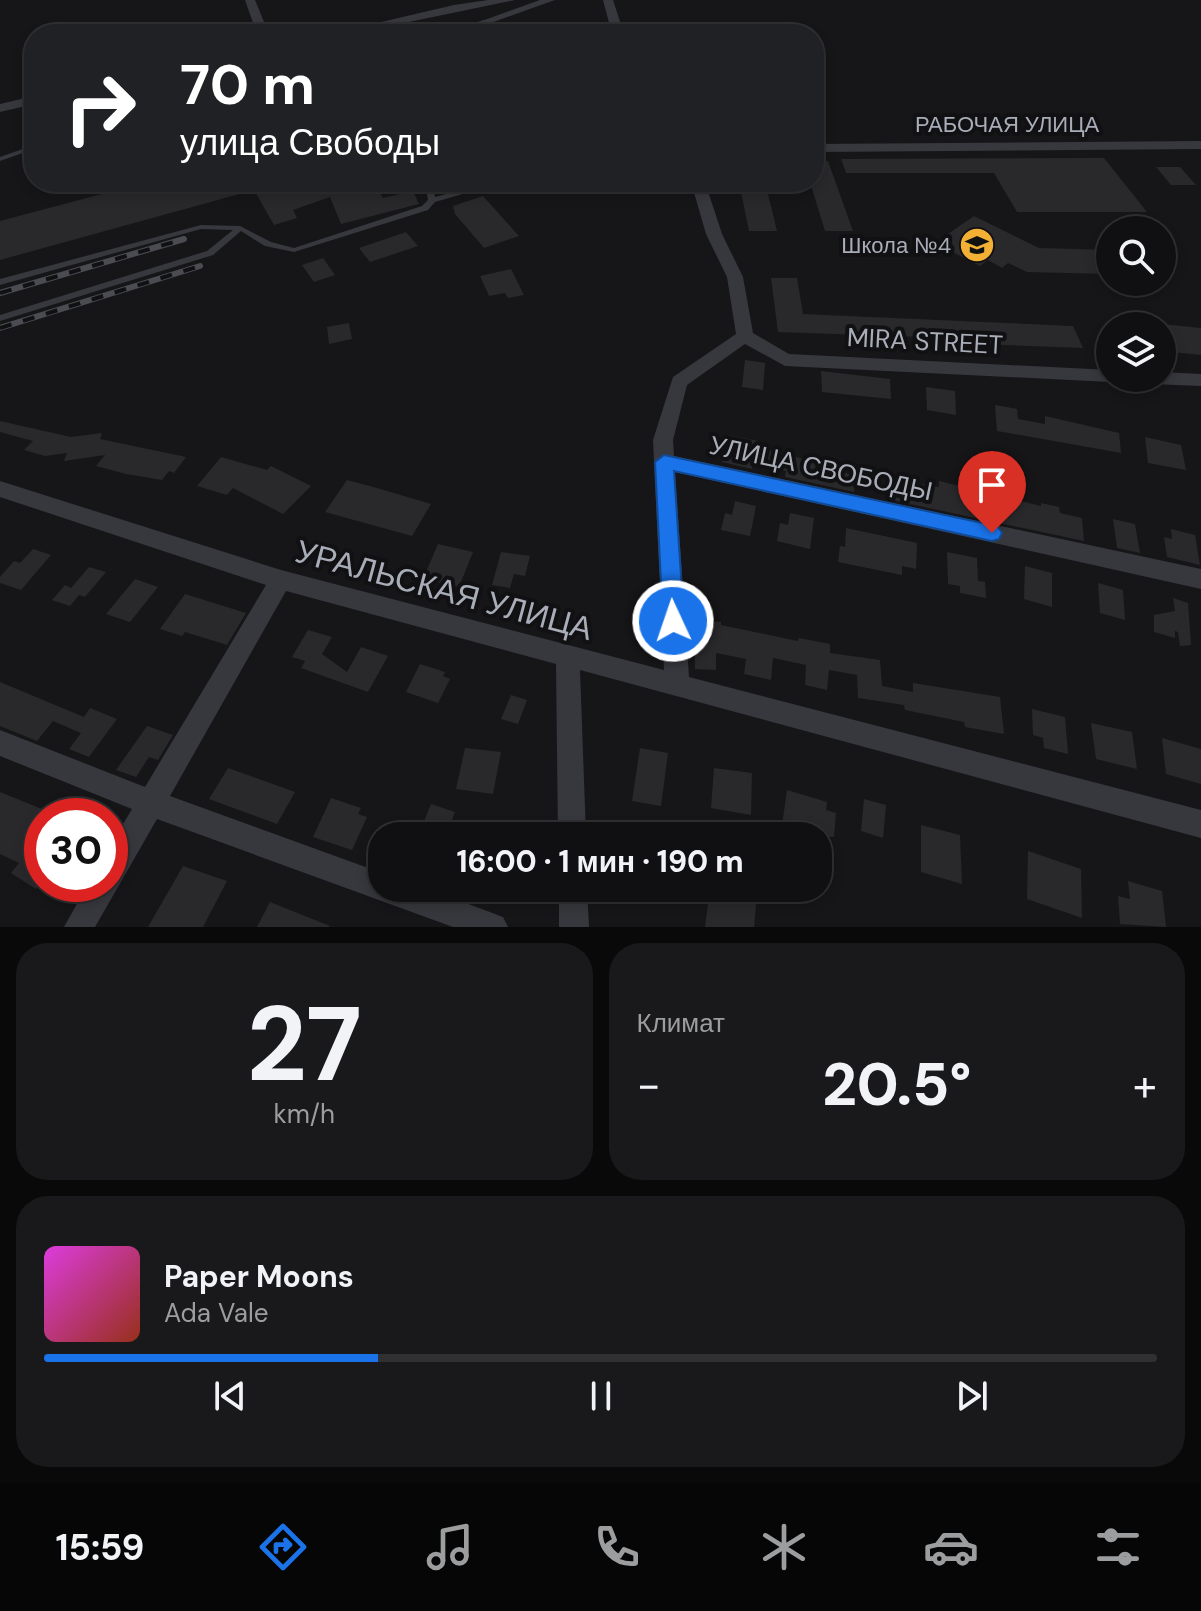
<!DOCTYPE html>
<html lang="ru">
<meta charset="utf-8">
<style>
body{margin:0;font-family:"DM Sans",sans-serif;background:#19191b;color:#f1f3f6;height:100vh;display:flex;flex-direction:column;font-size:30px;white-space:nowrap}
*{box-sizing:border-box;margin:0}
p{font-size:26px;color:#9c9d9f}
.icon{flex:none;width:44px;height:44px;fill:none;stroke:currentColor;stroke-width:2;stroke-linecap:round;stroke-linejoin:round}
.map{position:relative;height:927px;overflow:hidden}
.sheet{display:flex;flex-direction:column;gap:16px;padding:16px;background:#09090a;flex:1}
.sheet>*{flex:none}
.banner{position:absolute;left:24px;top:24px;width:800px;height:168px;border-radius:32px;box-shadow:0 4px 12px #0003,0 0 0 2px #303032;background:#202124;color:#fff;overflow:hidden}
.controls{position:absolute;left:1096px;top:216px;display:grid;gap:16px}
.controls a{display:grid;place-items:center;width:80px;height:80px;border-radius:50%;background:#101012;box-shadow:0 4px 12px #0003,0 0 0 2px #303032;font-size:40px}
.speed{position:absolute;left:24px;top:798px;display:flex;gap:16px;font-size:40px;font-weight:700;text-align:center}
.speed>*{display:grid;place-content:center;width:104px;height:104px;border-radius:50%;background:#101012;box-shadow:0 4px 12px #0003,0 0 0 2px #303032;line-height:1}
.speed .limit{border:12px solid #d22;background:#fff;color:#111}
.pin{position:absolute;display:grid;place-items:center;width:68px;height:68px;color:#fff;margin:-82px -34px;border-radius:50% 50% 50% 0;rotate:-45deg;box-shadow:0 0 8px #0007}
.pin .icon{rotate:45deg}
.me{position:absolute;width:88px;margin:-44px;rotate:357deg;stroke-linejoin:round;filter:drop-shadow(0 0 6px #0008)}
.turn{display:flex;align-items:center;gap:28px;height:168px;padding:0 24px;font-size:36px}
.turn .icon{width:104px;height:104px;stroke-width:2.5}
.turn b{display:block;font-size:56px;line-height:68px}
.big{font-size:60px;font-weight:800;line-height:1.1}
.sheet .widget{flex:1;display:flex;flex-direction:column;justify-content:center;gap:12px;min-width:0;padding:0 28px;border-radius:32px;background:#19191b}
.sheet .dial{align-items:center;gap:0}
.dial b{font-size:104px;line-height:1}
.song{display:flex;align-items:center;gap:24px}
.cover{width:96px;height:96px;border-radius:12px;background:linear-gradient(135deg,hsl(300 70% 55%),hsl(10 70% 35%))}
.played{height:8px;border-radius:4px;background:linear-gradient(90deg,#1a73e8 30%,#303032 30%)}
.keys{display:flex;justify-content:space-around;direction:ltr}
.heat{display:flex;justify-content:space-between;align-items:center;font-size:44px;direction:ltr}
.sheet .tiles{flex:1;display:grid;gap:16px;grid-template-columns:1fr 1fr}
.widget:last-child{grid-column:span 2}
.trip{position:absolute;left:368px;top:822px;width:464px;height:80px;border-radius:32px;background:#101012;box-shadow:0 4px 12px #0003,0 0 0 2px #303032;font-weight:800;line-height:80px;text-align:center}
.dock{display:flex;height:128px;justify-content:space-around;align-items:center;background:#060607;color:#9c9d9f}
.dock .icon{width:56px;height:56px}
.dock .active{color:#1a73e8}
.dock b{font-size:36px;color:#f1f3f6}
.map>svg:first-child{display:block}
.building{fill:#29292c}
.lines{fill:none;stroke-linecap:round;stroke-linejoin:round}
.service{fill:#37383d;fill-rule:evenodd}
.minor{fill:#37383d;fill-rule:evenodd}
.rail-casing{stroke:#4a4c52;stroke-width:6}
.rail{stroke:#111113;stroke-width:4;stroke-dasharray:12;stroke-linecap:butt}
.route{fill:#1a73e8;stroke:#114b97;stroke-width:2}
.labels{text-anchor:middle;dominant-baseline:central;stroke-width:8;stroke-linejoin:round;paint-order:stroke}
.far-street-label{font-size:22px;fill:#a8adb8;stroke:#111113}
.far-poi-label{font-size:22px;fill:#a8adb8;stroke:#111113;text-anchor:end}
.street-label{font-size:26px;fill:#a8adb8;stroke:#111113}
.near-street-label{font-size:32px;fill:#a8adb8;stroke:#111113}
</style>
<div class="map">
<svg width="1201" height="927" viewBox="0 0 1201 927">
<rect width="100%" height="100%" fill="#161618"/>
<!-- building -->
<path class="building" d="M1104 158 1147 212H1017L994 173H846L841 159Z
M814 161H828L853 231H825L810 182H814Z
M1156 167H1180L1196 185H1171Z
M147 182H374L383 198 413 191 419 204 341 224 330 197 293 210 297 218 274 225 254 190 0 260V221Z
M739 182H765L777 231H749Z
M483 196 519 236 484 248 455 214 453 206Z
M974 216 1039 248 1110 250V274L1027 272 1008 263 1002 268 988 260 980 266 935 243Z
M406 232 418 246 370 262 359 248Z
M323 258 335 275 314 282 302 265Z
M511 269 524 295 508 298 505 293 489 296 480 276Z
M771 278H797L803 314 1073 326 1083 348 954 343 952 338 778 332Z
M349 323 352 339 329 344 327 327Z
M1162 324 1201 328V355L1162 351Z
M745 360 765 363 763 390 742 387Z
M821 371 890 379 891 399 822 392Z
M926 387 955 391 956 415 927 410Z
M995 405 1017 409 1018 419 1045 424V416L1119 433 1121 453 997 431Z
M0 421 71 437 102 433 100 439 186 457 174 473 169 471 162 480 126 474 96 466 105 455 64 461 67 453 45 456 24 450 33 441 0 432Z
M729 435 758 441 757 447 843 469 842 472 856 476 854 492 785 477 786 471 753 464 752 469 722 462Z
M1145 437 1181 445 1186 470 1148 463Z
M221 457 267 470 271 466 311 486 283 514 233 488 227 495 197 486Z
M886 478 939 487V481L1041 506V503L1059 507 1060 513 1082 518 1084 541 891 500V495L886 494Z
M347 480 377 488 431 504 412 536 325 512Z
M735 501 756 506 750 536 721 530 725 513 732 515Z
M790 513 814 518 810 549 777 541 780 523 788 525Z
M1113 519 1135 524 1140 553 1117 548Z
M846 528 917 543 916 569 902 566V575L838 562 840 546 845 547Z
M1171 529 1195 535 1200 565 1167 557 1164 537 1172 539Z
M438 544 473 552 459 587 423 579Z
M33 549 51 555 21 590 0 583V577L14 561 20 563Z
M501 552 530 556 525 576 514 574 510 588 492 585Z
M947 552 977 558 978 581 985 582 986 598 960 593V586L948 584Z
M1025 566 1052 573V607L1024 599Z
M89 567 106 572 85 597 79 595 70 606 52 600 65 585 71 588Z
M135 579 158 587 130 622 106 614Z
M1098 583 1123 590 1125 620 1100 613Z
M185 594 246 613 227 645 185 632 182 636 160 629Z
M1173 598 1188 603 1191 645 1180 646 1178 632 1175 631V638L1154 632V615L1175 611Z
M694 620 721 622V625L798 641 799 638 830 644V653L880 660 882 686 913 692V683L1000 697 1004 734 965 727 964 722 905 710 904 705 858 698 857 675 829 670 827 690 805 685 806 665 773 658 771 680 744 674 746 659 716 653V670L695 669Z
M308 630 332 637 322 654 347 672 361 647 388 656 368 692 301 668 305 661 292 657Z
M420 664 445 672 443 676 450 679 438 703 406 692Z
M0 682 84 717 90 708 117 719 89 757 69 749 81 733 53 721 37 741 0 726Z
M511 695 527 700 518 724 501 719Z
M1032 709 1065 717 1068 754 1044 748 1043 738 1033 735Z
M1091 723 1132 732 1137 769 1096 759Z
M147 726 173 735 158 760 149 757 136 777 116 770Z
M1162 738 1201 749V784L1166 774Z
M465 748 501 752 493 794 456 789Z
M640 748 668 753 661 806 632 801Z
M228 768 295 792 277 824 209 799Z
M714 768 752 773 751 815 711 808Z
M787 790 827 802 826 810 836 813 834 837 806 836V833L782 826Z
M0 792 42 809V882L36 889 11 873 19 863 0 854Z
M331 798 361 808 358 814 367 817 352 850 313 837Z
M864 799 886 805 883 838 861 831Z
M431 804 455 812 446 836H418Z
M921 825 960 835 962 884 921 872Z
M1028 851 1081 869 1082 918 1027 899Z
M183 866 227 881 203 927H148Z
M1128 881 1162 891 1166 927 1120 924 1118 896 1130 899Z
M710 888H731L757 894 754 927H705Z
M270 902 330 926 329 927H257Z"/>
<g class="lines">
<!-- service -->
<path class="service" d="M484 20 486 21V23L446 34H437Z
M34 145V149L0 161V157Z
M425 182H433L435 197 492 182H504L435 202 428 210 294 252 265 246 241 231 213 255 0 321V315L207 251 233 230 201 229 0 285V279L201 225 240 226 271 242 294 248 422 206 428 200Z"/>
<!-- minor -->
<path class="minor" d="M245 0H255L269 34H257Z
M488 0H515L351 34H330L454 5Z
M540 0H555L488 24 479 22Z
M603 0H613L624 34H612Z
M34 96V104L0 112V104Z
M1201 141V149L814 152V144Z
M691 182H705L722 234 743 277 753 333 789 354 1110 370V378H1118L1110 382 785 366 745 344 687 385 673 440 674 456 1201 569V589L675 472 689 677 1201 810V838L580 670 586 836H558L556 664 286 591 170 796 382 873V888H426L503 917 508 927H453L157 819 95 927H64L88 884H110V846L132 809 0 756V730L145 787 266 585 0 497V481L281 570 664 670 653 440 673 377 736 334 727 277 706 234Z
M1162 372 1201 374V386L1150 384 1141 378H1162Z
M559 888H587L589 927H559Z"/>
<!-- rail casing -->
<g class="rail-casing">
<path id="rail" d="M0 293 184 239
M0 328 200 266"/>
</g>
<!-- rail -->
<use href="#rail" class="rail"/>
</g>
<!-- route -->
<path class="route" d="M664 455 992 525 999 528 1002 533 999 539 992 541 674 471 684 621 681 628 673 631 666 628 663 621 655 462Z"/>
<!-- icons -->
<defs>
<g id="school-disc" transform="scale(1.8)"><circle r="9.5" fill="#f2b134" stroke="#111113"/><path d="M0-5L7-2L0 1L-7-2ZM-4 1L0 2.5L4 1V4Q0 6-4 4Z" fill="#111"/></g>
</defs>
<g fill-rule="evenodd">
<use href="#school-disc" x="977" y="245"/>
</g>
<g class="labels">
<!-- far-street labels -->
<g class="far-street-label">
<text x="1007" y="124">РАБОЧАЯ УЛИЦА</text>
</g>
<!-- far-poi labels -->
<g class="far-poi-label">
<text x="951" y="245">Школа №4</text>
</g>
<!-- street labels -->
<g class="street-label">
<text transform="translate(925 341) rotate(3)">MIRA STREET</text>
<text transform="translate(821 468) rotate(12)">УЛИЦА СВОБОДЫ</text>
</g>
<!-- near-street labels -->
<g class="near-street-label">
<text transform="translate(444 590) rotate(15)">УРАЛЬСКАЯ УЛИЦА</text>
</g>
</g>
</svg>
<div class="controls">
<a><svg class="icon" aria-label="search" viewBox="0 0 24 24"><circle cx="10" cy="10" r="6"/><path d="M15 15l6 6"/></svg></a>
<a><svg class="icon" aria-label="layers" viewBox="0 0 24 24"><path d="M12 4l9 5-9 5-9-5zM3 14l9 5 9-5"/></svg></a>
</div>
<div class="speed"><div class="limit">30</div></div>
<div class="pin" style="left:992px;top:533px;background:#d93025"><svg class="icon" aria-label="arrive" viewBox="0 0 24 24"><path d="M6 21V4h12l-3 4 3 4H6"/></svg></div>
<svg class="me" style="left:673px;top:621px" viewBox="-20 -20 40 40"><circle r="17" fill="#1a73e8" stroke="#fff" stroke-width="3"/><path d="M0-11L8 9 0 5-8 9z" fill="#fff"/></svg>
<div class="trip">16:00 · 1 мин · 190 m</div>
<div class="banner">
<div class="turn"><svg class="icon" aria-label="right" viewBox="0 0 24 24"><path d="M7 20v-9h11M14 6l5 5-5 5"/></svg><div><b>70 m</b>улица Свободы</div></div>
</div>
</div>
<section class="sheet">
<div class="tiles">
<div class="widget dial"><b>27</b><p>km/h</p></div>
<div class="widget"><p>Климат</p>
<div class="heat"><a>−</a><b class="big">20.5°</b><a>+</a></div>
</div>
<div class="widget">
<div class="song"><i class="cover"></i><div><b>Paper Moons</b><p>Ada Vale</p></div></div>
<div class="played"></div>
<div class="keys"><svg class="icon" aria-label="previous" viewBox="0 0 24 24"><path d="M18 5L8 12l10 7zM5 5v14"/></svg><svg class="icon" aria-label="pause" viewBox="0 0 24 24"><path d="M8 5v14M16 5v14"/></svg><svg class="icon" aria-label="next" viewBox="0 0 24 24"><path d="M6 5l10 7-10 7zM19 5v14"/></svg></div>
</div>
</div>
</section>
<nav class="dock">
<b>15:59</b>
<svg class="icon active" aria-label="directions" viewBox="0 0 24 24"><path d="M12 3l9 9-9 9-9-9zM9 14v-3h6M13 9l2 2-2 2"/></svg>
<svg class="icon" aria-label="music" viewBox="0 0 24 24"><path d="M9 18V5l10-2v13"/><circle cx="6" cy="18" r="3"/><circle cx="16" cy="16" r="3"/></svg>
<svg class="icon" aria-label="phone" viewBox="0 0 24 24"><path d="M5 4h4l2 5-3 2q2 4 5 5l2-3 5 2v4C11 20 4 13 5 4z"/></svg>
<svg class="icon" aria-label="climate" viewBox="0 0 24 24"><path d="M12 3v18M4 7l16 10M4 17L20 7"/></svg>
<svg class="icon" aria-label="car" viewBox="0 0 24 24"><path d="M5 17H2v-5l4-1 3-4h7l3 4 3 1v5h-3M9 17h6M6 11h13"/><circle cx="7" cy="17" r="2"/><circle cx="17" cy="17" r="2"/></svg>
<svg class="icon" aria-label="filters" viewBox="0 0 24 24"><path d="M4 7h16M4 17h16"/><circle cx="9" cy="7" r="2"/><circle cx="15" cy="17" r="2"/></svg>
</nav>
